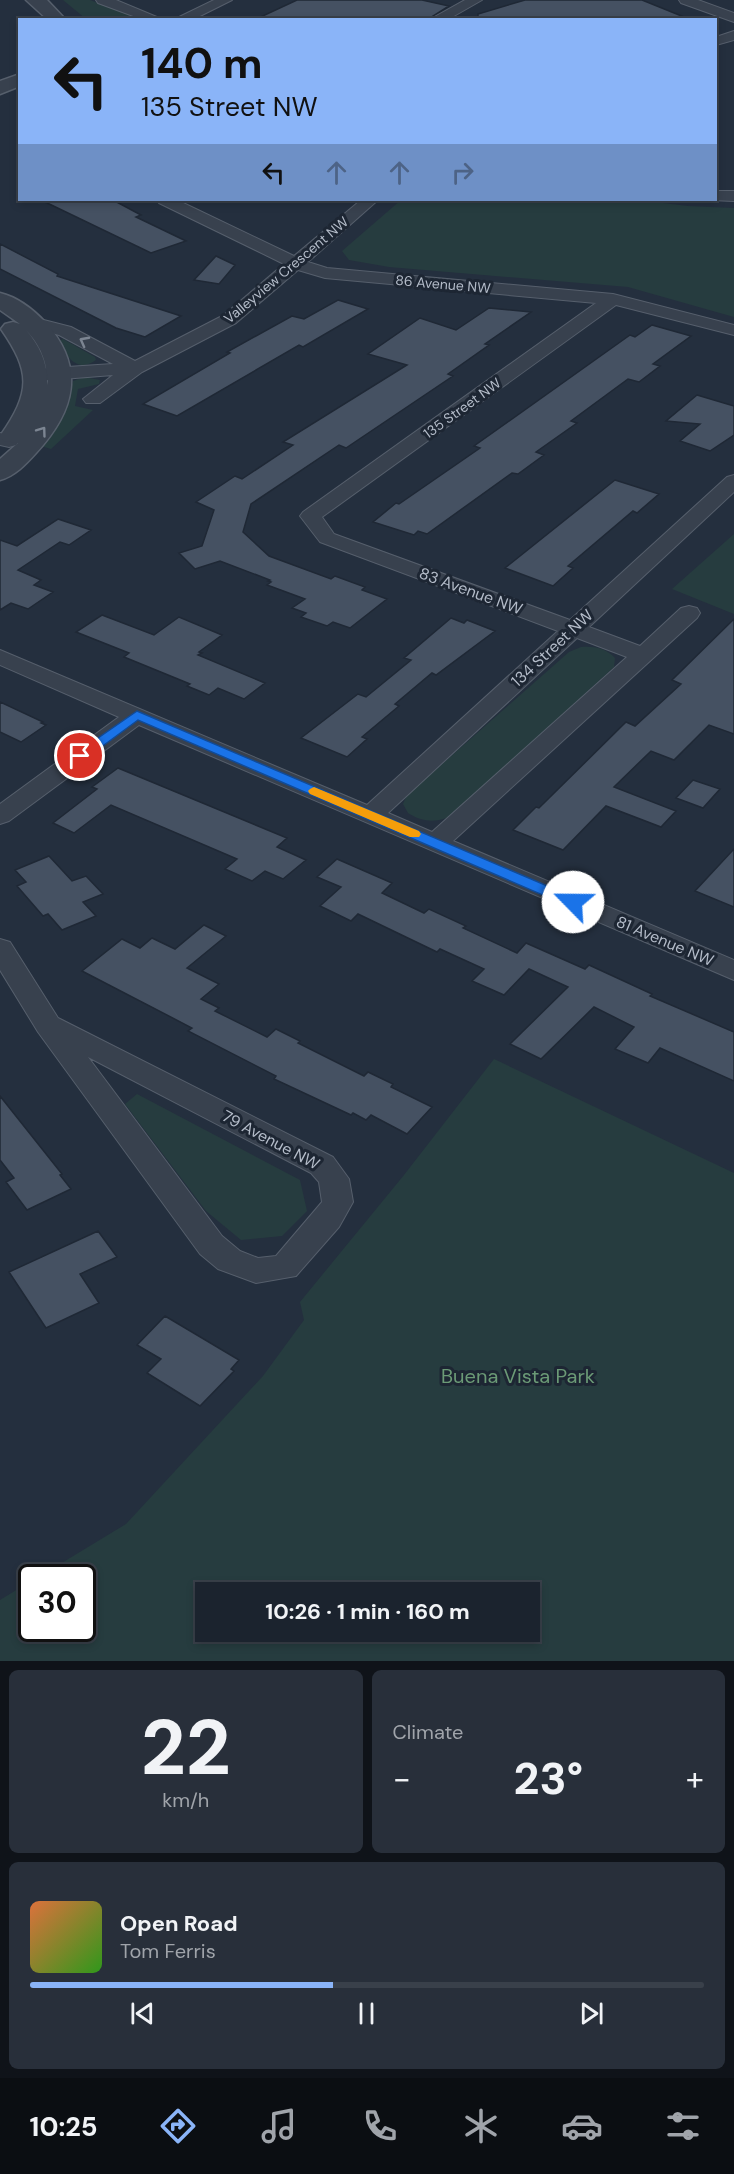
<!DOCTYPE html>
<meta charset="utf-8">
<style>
body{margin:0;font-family:"DM Sans",sans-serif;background:#282f3a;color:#f1f3f6;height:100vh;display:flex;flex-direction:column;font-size:22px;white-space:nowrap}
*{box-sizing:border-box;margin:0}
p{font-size:20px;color:#a0a4aa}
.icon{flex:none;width:33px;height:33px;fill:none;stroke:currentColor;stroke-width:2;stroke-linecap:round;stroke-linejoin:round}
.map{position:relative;height:1661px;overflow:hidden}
.details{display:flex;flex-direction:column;gap:9px;padding:9px;background:#0f1319;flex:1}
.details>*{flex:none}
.hud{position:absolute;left:18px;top:18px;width:699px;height:183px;border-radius:0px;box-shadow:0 3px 9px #0003,0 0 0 2px #39404a;background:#8ab4f8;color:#111;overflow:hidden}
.speed{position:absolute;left:18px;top:1564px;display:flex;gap:12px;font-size:30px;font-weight:700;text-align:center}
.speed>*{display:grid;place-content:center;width:78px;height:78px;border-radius:50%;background:#1b232e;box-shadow:0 3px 9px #0003,0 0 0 2px #39404a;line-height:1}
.speed .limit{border:3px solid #111;border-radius:9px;background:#fff;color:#111}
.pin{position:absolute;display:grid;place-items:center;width:51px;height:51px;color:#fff;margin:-26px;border:3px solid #fff;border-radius:50%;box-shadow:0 2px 6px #0007}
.me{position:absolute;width:66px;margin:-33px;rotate:293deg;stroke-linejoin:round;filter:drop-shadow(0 0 4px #0008)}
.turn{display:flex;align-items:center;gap:21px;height:126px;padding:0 24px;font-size:27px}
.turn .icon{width:78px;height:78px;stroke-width:2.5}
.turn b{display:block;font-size:42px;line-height:51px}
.lanes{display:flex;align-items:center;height:57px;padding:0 24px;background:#0003;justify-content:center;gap:30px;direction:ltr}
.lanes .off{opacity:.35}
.big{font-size:45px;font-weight:700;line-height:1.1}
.details .card{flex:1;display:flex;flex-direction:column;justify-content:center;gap:9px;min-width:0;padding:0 21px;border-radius:9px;background:#282f3a}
.details .dial{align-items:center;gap:0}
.dial b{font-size:78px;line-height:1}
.song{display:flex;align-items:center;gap:18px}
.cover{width:72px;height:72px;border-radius:9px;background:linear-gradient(135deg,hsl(20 70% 55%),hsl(110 70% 35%))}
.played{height:6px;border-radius:3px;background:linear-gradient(90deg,#8ab4f8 45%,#39404a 45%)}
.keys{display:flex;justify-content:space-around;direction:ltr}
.heat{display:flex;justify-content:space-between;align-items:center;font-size:33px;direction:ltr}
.details .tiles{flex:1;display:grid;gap:9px;grid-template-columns:1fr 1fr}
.card:last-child{grid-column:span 2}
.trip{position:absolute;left:195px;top:1582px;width:345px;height:60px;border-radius:0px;background:#1b232e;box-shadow:0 3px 9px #0003,0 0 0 2px #39404a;font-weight:700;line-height:60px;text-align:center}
.tab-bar{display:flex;height:96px;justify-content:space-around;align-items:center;background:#0b0e12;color:#a0a4aa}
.tab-bar .icon{width:42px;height:42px}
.tab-bar .current{color:#8ab4f8}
.tab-bar b{font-size:27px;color:#f1f3f6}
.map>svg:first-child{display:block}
.green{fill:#263c3f;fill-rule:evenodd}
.building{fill:#455162;stroke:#1f2835;stroke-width:1.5}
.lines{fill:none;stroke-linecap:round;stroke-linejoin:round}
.minor-casing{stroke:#565f6c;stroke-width:2}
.tertiary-casing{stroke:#565f6c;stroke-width:3}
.minor{fill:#38414e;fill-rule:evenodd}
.tertiary{fill:#38414e;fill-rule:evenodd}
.oneway{stroke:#7c8592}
.route{fill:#1a73e8;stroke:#114b97;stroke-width:1.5}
.slow{fill:#f59e0b}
.labels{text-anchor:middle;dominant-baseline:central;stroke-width:6;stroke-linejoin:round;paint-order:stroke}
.far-street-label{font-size:14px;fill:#b4bcc9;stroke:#1d2633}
.street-label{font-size:16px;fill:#b4bcc9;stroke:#1d2633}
.near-park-label{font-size:20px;fill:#6b9a76;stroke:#1d2633}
</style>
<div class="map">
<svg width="734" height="1661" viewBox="0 0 734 1661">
<rect width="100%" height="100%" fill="#242f3e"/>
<!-- green -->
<path class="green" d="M63 0H90L141 19H86Z
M401 200H639L688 206 734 208V317L628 287 389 267 349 260 342 251Z
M63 339 95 357 96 360C77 374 66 356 59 341Z
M84 377 100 380 99 384 78 389 75 406 93 410 51 449 41 446 67 403 73 381Z
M734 534V614L672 589Z
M581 647C594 646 606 648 615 658L614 667 454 814C440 823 423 823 408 813L403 804 407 795 569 652Z
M494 1059 734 1173V1661H0V1600L31 1581 32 1629H82V1578H37L126 1524 263 1376 304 1320 300 1302 404 1175ZM206 1593H530V1632H206Z
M137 1094 300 1180 307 1211 282 1236 241 1240 206 1211 125 1104Z"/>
<!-- building -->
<path class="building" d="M297 0H422L449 6 427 20H254Z
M525 0H642L689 19 478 20V14Z
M41 200H113L141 215 136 217 186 241 151 253Z
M0 244 58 274 57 276 181 316 145 337 116 328 0 269Z
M216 256 235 265 219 284 194 280Z
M338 300 368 309 303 347 299 345 177 416 143 404 230 353 227 352 292 316 304 319Z
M489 308 531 312 485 344 489 345 448 374 453 376 346 448 339 445 251 504 243 532 269 556 331 579 335 576 365 587 362 590 387 599 350 628 333 622 327 626 301 617 306 613 292 608 305 599 267 585 271 582 268 581 270 580 220 561 195 569 179 553 202 546 214 510 196 502 235 476 242 479 293 445 283 442 407 365 368 354 420 318 456 330Z
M652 325 691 336 653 364 660 366 639 382 628 379 571 421 577 423 536 452 544 455 518 474 512 473 427 534 418 531 414 535 373 522 396 503 399 504 480 448 474 446 630 335 635 337Z
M697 395 734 406V435L710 451 680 441 700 424 666 421Z
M615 480 659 494 637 513 633 511 568 566 573 568 553 586 505 568Z
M58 519 91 530 69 545 60 542 18 570 41 580 34 585 53 592 28 609 11 603 0 610V540L17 546Z
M102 615 154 635 179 617 222 635 199 652 202 653 198 655 265 683 244 699 218 688 209 695 187 686 190 684 124 657 129 653 76 632Z
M451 618 464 623 467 620 495 631 436 675 432 673 395 704 399 706 362 737 367 739 347 757 301 738 358 694 366 697 411 660 404 658Z
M734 619V734L709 725 674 760 651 751 614 787 676 811 661 827 606 806 563 850 513 830 536 807 539 808 626 722 635 726 681 684 672 680Z
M0 702 43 722 41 723 46 725 21 742 0 732Z
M118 768 287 838 277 847 306 860 283 879 265 871 252 881 225 869 237 859 111 805 74 833 53 823 97 789 92 787Z
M693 780 720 789 703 808 676 798Z
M734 849V907L695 891Z
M49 856 72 881 86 876 103 894 83 902 96 916 62 930 48 914 43 916 17 886 26 882 15 870Z
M337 859 392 883 382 893 424 913 429 909 466 926 463 928 517 953 526 943 585 969 589 965 652 994 650 996 734 1032V1081L660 1048 648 1063 615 1049 634 1027 594 1007 541 1059 510 1044 568 987 529 969 504 995 472 981 484 969 440 949 437 952 358 914 351 921 320 906 341 887 317 877Z
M204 925 226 936 187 968 219 984 201 999 219 1008 215 1011 267 1037 276 1029 300 1041 298 1043 364 1076 368 1072 393 1084 391 1087 432 1107 407 1134 371 1115 366 1120 353 1113 351 1115 274 1079 276 1076 188 1031 192 1028 82 971 122 939 140 948 152 938 175 949Z
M0 1096 62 1174 60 1175 71 1189 27 1210 6 1182 14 1178 0 1160Z
M98 1231 117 1257 80 1274 99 1303 46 1328 9 1272Z
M165 1316 239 1360 231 1369 234 1371 200 1406 147 1373 161 1359 137 1345Z"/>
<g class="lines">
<!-- minor casing -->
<g class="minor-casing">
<path id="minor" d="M96 0H116L164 20H144L98 3Z
M214 0H232L192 20H173Z
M465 0H482L447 20H429Z
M679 0H698L734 13V22L681 3Z
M734 31V40L716 45V37Z
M716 191H734V201L711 200H716Z
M157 200H177L294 256 361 200H378L308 262 327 268 613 294 734 325V335L616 305 322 517 334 534 570 620 727 477 734 475V492L589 627 640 646 681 608 689 606 697 608 700 613 697 618 453 841 734 960V980L139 725 9 821 0 824V804L119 717 0 665V650L367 805 558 631 320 542 300 516 303 512 596 303 325 278 298 270 236 323 142 372 100 403H86L83 399 113 375 37 381 30 379 28 375 30 371 37 369 113 364 59 335 26 326 23 322 26 318 32 317 71 327 135 361 224 315 284 264 159 203ZM577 638 627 657 432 832 388 813Z
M0 433 16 437 19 441 16 445 9 447 0 445Z
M0 939 10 942 58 1018 333 1157 349 1179 353 1202 339 1227 296 1276 256 1283 218 1269 200 1254 38 1032 0 970ZM88 1057 311 1173 319 1182 322 1202 276 1256 258 1258 240 1251 222 1236Z"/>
</g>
<!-- tertiary casing -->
<g class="tertiary-casing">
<path id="tertiary" d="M26 0H47L66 20H48Z
M20 74V86L0 94V81Z
M0 293C17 297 34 310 46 323 86 368 75 411 36 453 26 464 15 476 0 480V459L18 443 4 441 0 436C31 392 31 372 1 329L5 324 13 322 20 324 0 310ZM26 330C41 346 46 360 48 381L47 385C48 364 40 346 26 330Z"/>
</g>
<!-- minor -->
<use href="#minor" class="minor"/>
<!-- tertiary -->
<use href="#tertiary" class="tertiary"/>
</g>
<!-- one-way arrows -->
<defs><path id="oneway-chevron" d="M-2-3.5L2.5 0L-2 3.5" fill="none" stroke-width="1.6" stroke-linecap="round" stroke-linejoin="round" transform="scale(1.5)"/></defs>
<g class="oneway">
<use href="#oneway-chevron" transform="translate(84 341) rotate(-152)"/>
<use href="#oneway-chevron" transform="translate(42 431) rotate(-54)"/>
</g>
<!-- route -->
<path class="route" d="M137 711 578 899 580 902 578 906H568L138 720 85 759H75L74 756 75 754Z"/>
<!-- slow -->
<path class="slow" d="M314 787 419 831 421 834 419 837H410L310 794 308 791 310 789Z"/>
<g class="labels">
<!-- far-street labels -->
<g class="far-street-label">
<text transform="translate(286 270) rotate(-40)">Valleyview Crescent NW</text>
<text transform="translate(443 284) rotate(5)">86 Avenue NW</text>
<text transform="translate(462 408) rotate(-36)">135 Street NW</text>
</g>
<!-- street labels -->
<g class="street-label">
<text transform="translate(471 591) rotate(20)">83 Avenue NW</text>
<text transform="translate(552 648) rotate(-43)">134 Street NW</text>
<text transform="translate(665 941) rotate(23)">81 Avenue NW</text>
<text transform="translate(271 1140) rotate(28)">79 Avenue NW</text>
</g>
<!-- near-park labels -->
<g class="near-park-label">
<text x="518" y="1376">Buena Vista Park</text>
</g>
</g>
</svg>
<div class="speed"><div class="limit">30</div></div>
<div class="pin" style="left:80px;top:756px;background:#d93025"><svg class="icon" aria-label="arrive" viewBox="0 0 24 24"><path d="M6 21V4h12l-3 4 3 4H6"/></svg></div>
<svg class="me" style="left:573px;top:902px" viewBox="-20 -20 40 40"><circle r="19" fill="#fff"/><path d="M0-13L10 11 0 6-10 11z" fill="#1a73e8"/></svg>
<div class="trip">10:26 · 1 min · 160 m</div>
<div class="hud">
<div class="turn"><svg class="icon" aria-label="left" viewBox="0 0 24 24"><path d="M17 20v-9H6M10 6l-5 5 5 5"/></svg><div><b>140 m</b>135 Street NW</div></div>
<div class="lanes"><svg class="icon" aria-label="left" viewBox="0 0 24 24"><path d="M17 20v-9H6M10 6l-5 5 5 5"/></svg><svg class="icon off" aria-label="ahead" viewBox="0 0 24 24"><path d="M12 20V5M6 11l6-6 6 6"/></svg><svg class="icon off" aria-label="ahead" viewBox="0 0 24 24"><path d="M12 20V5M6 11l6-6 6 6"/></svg><svg class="icon off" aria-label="right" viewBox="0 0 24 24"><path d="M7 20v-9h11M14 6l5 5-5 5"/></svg></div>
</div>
</div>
<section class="details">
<div class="tiles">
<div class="card dial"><b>22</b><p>km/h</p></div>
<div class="card"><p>Climate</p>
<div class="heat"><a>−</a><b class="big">23°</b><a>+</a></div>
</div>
<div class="card">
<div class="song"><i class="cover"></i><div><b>Open Road</b><p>Tom Ferris</p></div></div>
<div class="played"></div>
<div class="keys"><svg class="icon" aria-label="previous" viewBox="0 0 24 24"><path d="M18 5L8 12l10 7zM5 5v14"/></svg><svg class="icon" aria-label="pause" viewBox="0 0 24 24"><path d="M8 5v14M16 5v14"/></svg><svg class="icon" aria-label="next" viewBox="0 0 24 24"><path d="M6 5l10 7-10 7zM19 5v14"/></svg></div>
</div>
</div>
</section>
<nav class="tab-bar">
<b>10:25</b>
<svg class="icon current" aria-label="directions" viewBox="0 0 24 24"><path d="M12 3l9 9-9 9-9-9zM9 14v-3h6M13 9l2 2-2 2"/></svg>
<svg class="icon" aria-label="music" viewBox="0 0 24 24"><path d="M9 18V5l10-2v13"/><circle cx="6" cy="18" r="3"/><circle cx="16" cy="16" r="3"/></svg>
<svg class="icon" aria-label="phone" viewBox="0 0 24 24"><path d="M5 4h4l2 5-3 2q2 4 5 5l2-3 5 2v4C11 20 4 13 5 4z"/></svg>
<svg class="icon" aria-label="climate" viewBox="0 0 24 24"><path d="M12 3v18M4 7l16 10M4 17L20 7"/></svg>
<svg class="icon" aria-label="car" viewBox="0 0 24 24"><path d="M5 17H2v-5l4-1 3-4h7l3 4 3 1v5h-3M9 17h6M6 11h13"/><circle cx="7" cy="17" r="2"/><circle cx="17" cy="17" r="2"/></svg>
<svg class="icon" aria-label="filters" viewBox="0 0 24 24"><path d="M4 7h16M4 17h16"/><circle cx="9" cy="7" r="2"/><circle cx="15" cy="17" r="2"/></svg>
</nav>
